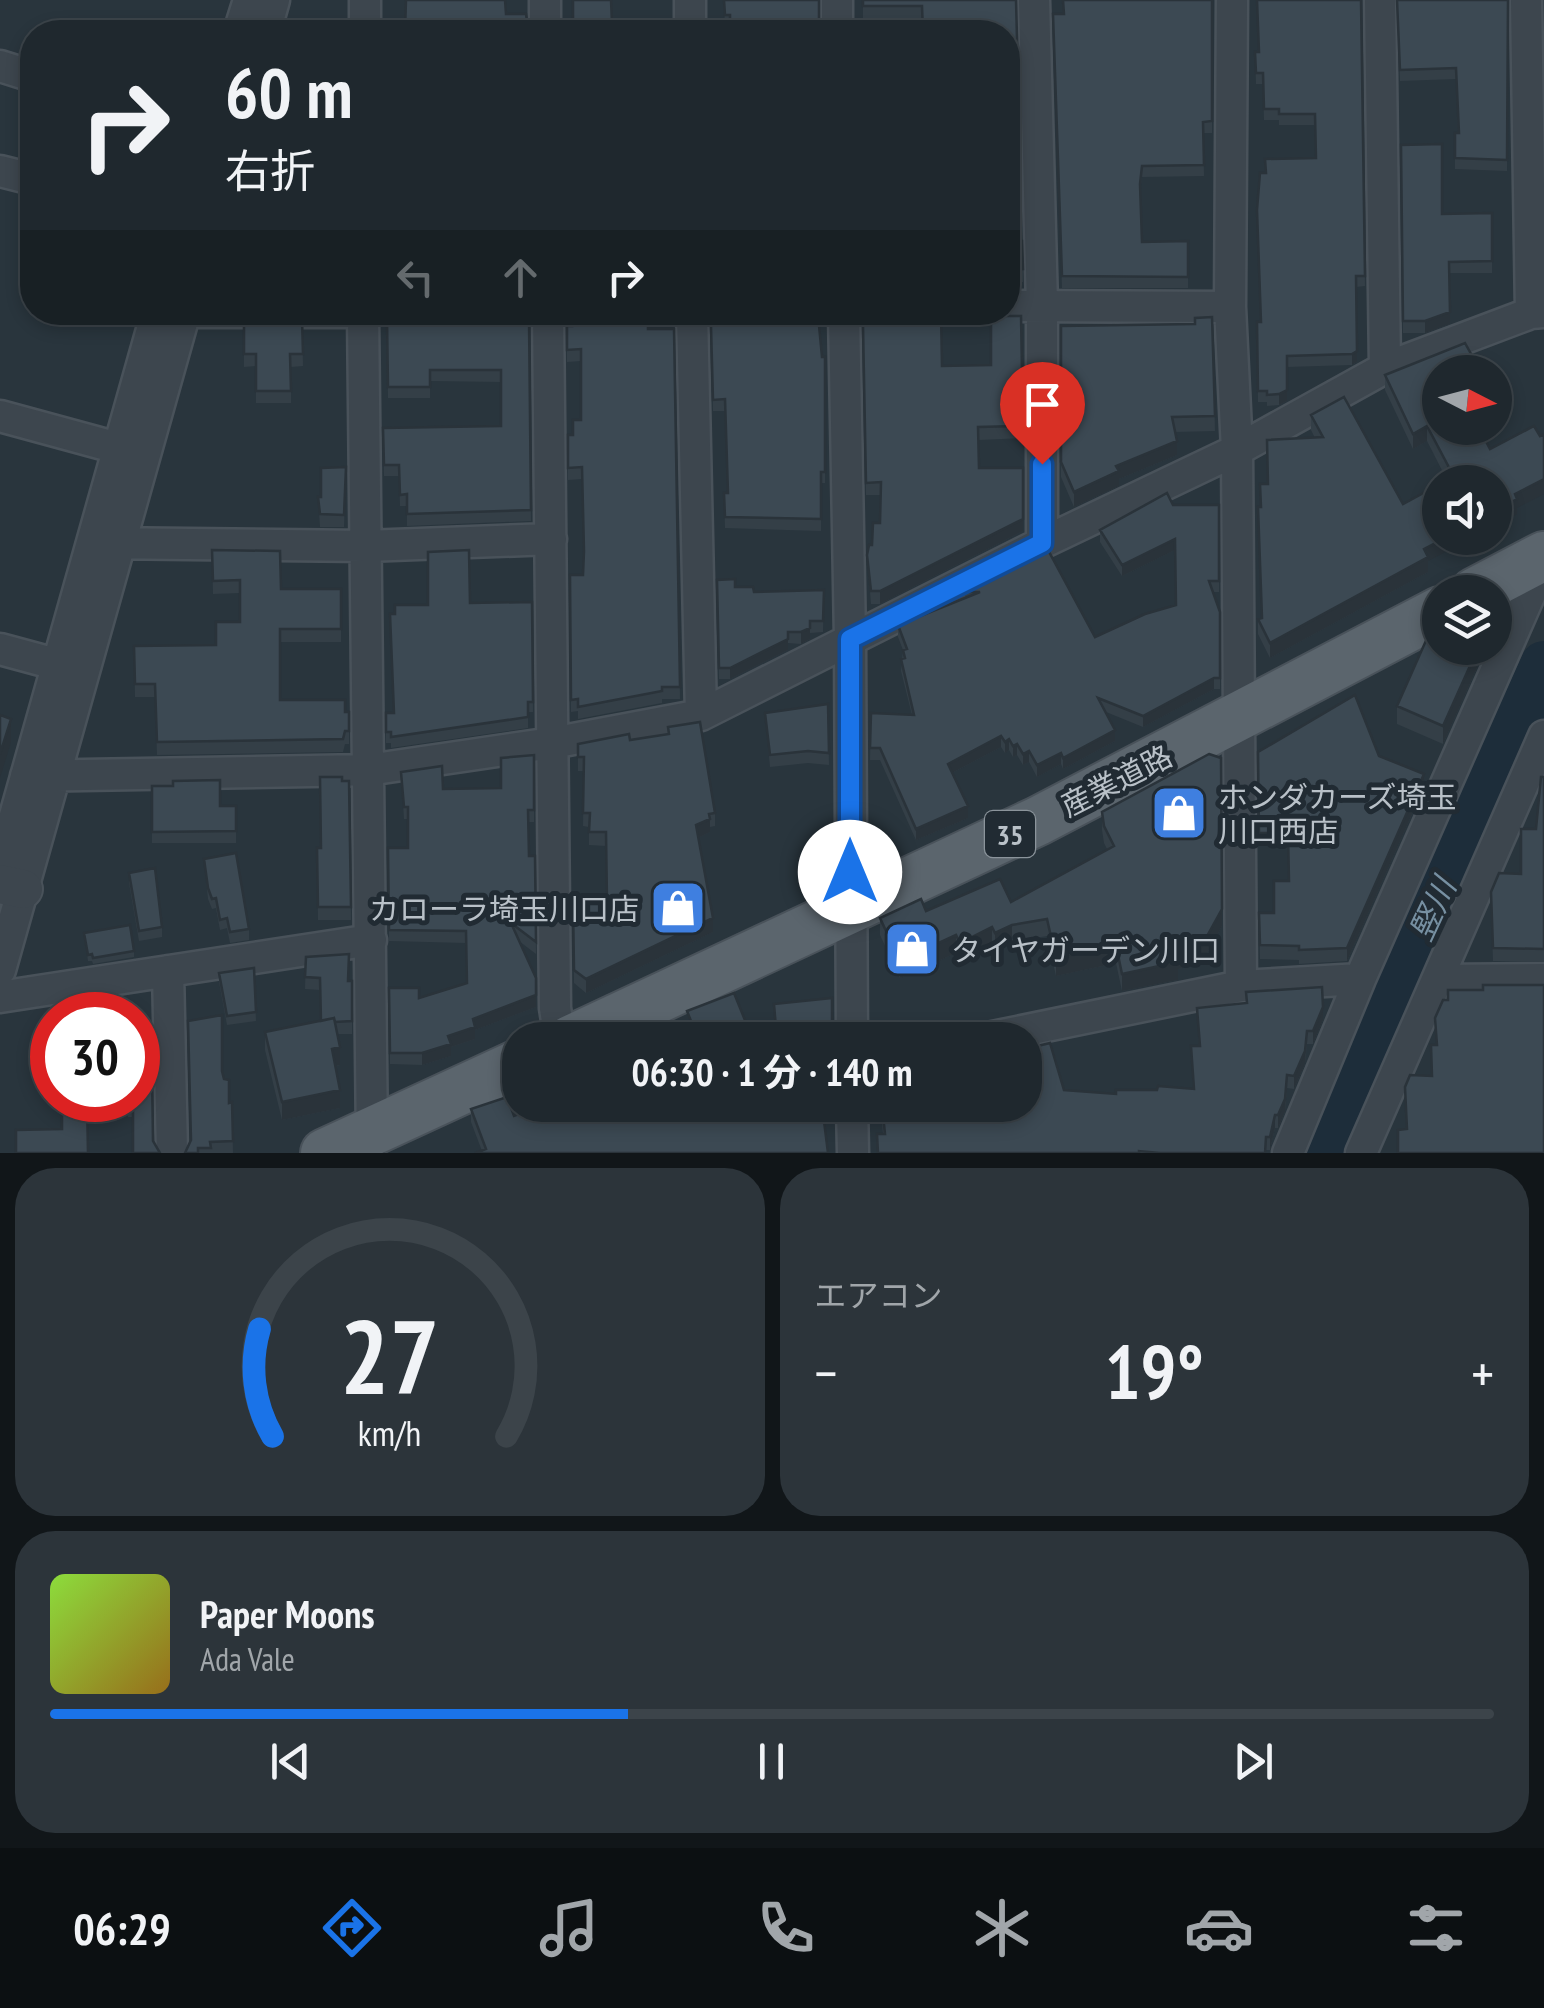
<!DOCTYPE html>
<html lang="ja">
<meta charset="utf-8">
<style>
body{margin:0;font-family:"PT Sans Narrow","Noto Sans JP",sans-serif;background:#2c343a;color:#f1f3f6;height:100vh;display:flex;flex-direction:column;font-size:38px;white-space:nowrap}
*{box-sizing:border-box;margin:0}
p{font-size:32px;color:#a1a6aa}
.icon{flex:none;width:55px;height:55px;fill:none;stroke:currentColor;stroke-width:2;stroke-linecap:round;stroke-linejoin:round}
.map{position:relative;height:1153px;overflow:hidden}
.drawer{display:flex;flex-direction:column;gap:15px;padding:15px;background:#111619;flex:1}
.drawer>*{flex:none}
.top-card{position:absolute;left:20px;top:20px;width:1000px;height:305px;border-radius:40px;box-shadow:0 5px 15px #0003,0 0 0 2px #3c444a;background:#1f282e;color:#f1f3f6;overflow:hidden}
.needle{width:65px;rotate:96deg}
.controls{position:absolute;left:1422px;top:355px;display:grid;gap:20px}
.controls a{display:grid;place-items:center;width:90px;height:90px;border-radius:50%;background:#1f282e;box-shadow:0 5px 15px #0003,0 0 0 2px #3c444a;font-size:50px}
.speed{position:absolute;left:30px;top:992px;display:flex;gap:20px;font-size:50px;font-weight:700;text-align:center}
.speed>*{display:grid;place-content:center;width:130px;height:130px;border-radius:50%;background:#1f282e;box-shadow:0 5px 15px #0003,0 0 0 2px #3c444a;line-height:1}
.speed .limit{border:15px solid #d22;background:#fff;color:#111}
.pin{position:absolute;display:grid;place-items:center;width:85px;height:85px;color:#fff;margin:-102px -42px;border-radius:50% 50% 50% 0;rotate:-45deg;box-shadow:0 0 10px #0007}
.pin .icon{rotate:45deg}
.me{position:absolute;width:110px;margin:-55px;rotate:0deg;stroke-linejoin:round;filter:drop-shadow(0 0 8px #0008)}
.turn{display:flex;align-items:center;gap:35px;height:210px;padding:0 40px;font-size:45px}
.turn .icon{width:130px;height:130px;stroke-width:2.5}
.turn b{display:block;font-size:70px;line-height:85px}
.lanes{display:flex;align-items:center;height:95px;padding:0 40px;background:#0003;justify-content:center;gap:50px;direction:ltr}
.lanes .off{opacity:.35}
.big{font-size:75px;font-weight:700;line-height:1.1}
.drawer .widget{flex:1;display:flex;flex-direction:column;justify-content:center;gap:15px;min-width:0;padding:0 35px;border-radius:40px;background:#2c343a}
.drawer .dial{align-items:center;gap:0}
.dial svg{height:260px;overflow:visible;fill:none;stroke:#3c444a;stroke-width:7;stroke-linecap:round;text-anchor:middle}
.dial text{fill:#f1f3f6;stroke:none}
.song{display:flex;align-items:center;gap:30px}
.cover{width:120px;height:120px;border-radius:15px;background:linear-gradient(135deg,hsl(90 70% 55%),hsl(40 70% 35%))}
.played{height:10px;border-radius:5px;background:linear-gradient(90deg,#1a73e8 40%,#3c444a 40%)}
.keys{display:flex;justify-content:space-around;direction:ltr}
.heat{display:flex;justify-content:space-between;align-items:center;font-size:55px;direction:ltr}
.drawer .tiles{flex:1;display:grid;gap:15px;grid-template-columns:1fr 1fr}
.widget:last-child{grid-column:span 2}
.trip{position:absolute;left:502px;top:1022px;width:540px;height:100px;border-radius:40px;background:#1f282e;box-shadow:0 5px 15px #0003,0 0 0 2px #3c444a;font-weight:700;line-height:100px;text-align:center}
.tabs{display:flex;height:160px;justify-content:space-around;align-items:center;background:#0c1012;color:#a1a6aa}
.tabs .icon{width:70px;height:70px}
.tabs .selected{color:#1a73e8}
.tabs b{font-size:45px;color:#f1f3f6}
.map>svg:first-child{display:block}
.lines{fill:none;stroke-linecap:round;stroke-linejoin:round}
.river{stroke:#1d2d3a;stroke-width:48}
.minor-casing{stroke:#49525a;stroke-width:35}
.tertiary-casing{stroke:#49525a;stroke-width:42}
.primary-casing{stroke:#49525a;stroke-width:52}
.minor{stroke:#3d464e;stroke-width:30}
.tertiary{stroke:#3d464e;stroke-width:38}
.primary{stroke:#5b656d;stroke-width:48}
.wall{fill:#343f47}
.shaded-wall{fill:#2a333a}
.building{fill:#3c4953;stroke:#2a333a;stroke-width:2.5}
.route-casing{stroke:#114b97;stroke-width:25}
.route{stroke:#1a73e8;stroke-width:18}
.labels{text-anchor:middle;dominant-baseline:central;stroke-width:10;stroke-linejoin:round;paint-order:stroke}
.shield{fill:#212b33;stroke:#8b949b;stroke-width:2.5}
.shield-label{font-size:28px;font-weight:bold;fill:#b9c1c8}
.street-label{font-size:30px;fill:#b9c1c8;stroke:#212b33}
.poi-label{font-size:30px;fill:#b9c1c8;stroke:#212b33;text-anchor:start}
.water-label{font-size:32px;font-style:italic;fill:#7790a2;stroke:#212b33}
</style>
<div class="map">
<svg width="1544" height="1153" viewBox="0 0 1544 1153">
<rect width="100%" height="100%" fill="#29353d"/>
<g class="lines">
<!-- river -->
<path class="river" d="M1320 1153 1384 1022 1392 998 1544 665"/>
<!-- minor casing -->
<g class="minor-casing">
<path id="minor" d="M545 0V32
M690 0V32
M837 0V32
M1034 0 1042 306V543
M1232 0 1230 307 1237 450 1241 986
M1380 0 1385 368
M1526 0 1531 313
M239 32 249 0
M265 32 274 0
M365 32V0
M0 66 32 76
M0 171 32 179
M1008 306 1230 307
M168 312H368
M363 312 372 1144
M548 312 555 1008 560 1040
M692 312 701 715
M844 312 850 639 852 1040
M0 416 136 453
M100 543 366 546 551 539
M0 649 74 669
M26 776 368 770 552 743 701 715 1042 543 1237 450 1385 368 1531 313 1544 312
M0 869 157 312
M0 970 185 312
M168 971 172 1153
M1437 980 1544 979
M0 997 371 940
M978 1040 1241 986 1360 979
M852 1105 853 1153
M1288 1153 1360 979 1544 562
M1361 1153 1544 736"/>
</g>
<!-- tertiary casing -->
<g class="tertiary-casing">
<path id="tertiary" d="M0 884 23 889"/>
</g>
<!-- primary casing -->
<g class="primary-casing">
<path id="primary" d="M1475 592 1544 556
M570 1040 1038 821 1440 611
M325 1153 520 1063"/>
</g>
<!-- minor -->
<use href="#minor" class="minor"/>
<!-- tertiary -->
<use href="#tertiary" class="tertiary"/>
<!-- primary -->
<use href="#primary" class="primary"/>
</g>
<!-- wall -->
<path class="wall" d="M724 0 819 32 725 30Z
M863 0H1016L1020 169H1008V32L922 18 863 19Z
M1212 0V133H1203L1204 176 1142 177 1140 192 1142 242 1188 241V288H1062L1053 14Z
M1361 0 1365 286 1356 287 1357 362 1352 365 1287 367V401L1279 405 1267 406V402H1258L1257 322H1261L1265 173 1316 158 1315 125H1279V120H1264L1263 84H1256L1255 52Z
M1397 0H1508L1507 171 1455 169V133H1458L1456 79 1400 81Z
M1401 145 1442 214 1492 213V273H1449L1450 324 1425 333H1403Z
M1008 225 1023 269V282H1008Z
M481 312H497L485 321 529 319 531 521 407 526V506H400L399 476H384L383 428 501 426V382L430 381V398H388L387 318 482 321Z
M1021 316 1023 438 979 440V468L1023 531 880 604H871L867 555 880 523V495H866L863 325H873L942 366 991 365Z
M1212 317 1215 431 1175 432 1177 455 1119 479V486L1074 507 1061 477V326L1195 324Z
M244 318H302L303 366 291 367V403H256V366L244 367Z
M620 324 648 329H674L680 699H662V703L578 719V711L571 712 570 575H583L584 555 582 479 568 480V435H573L581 420V361L567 362V326Z
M711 337 825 462V483H821V531L725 528 724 493H728L725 411H713Z
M1440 372 1517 508V514L1447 480 1427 441 1413 449 1385 390V375Z
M1311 415 1428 561V572L1270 658 1258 634V619L1261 618 1260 507 1268 484 1315 438 1311 430Z
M346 467 344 527H320L318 497H321Z
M1173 505H1219V592H1213L1220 612V689H1214L1143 727 1106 712 1115 741 1063 769 1061 764 1037 777 1029 762 1023 765 1017 755 1013 757 1009 750 1005 753 1001 747 952 773 968 818 916 840 880 760H870L871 713 912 715 901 671 903 650 898 637V625L965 598V592L1048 550 1095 637 1176 605 1175 550 1122 576 1100 542V530Z
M212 550 281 589 341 629V642H280V700L349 712V744H345L343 752 157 755 155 697H135L134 646 216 645 240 622V593L213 594Z
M717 580 754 592 824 590 823 632 810 633V639L801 644 788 643V650L730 679H719Z
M532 602 533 712H528V728L391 748V743H386V713H393L470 603Z
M1454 648H1484V652L1443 744 1397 724V706Z
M828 704 829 765 808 763 770 767 765 713Z
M668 727 715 813V826L710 827V832L698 838 713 932 586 993 574 983 573 903 607 902 606 846 589 845V827L583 826 584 771H578V744L630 740 668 734Z
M1258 752 1379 756 1424 787 1347 961 1299 964V960L1260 959 1259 913H1274L1289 881 1288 846H1259Z
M534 755V822H528L529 856H535L536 954 519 941 536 1007 475 1030V1039L451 1047V1056L422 1065 390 1064 389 988 419 998 467 983 466 943 389 941 388 848H408V819H404L401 772 443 789 501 788Z
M1544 777V962L1493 961 1491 904 1521 874 1536 829Z
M349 781 351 920H318L317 848H321Z
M152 786 220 806H236V843H152Z
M1102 812 1222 926 1201 964 1178 969V980L1122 991 1116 963 1056 976 1047 936 1012 942 995 950 992 944 960 960 956 953 900 978 880 935V918L1011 902 1107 849 1104 843 1102 830Z
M204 859 249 929V940L230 943 227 928 220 930 216 908 212 909 208 899Z
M129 873 162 927V937L139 941 129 883Z
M84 933 134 951V957L93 964 92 961H88Z
M306 957 349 981H352V1034H338L340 1065 335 1067 340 1108 282 1120 265 1050V1032L320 1021V990L305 989Z
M254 968 256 1021 227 1025 219 982V973Z
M1197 1008 1323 1020 1313 1044H1307L1305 1064 1294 1089 1287 1088 1285 1112 1278 1128H1275L1270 1150H1266V1153H877L883 1134 880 1105H1025L1064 1090 1116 1094 1193 1089 1191 1046H1199Z
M222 1071 229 1103 232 1102 233 1153H185Z
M128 1100H138L153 1141 133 1117H128Z
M781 1105H831V1113L482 1151 471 1122V1109L514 1116 782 1114Z"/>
<!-- shaded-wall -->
<path class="shaded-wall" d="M482 312H497L482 323Z
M1450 312V324L1425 333V321Z
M1357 351V362L1352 365V354Z
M1287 390V401L1279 405V394Z
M1427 426V441L1413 449V434Z
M1177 441V455L1119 479V486L1074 507V492L1116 466Z
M1544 479V494L1517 508V514L1495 526V511L1515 494Z
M1023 519V531L880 604V591Z
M1445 538H1473L1428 561V572L1270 658V643L1424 549Z
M1175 539V550L1122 576V565Z
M810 628V639L801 644V632Z
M788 639V650L730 679V668Z
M1478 648H1484V652L1443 744V726Z
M1214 678V689L1143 727V716Z
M11 719V742L0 778V754Z
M1115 730V741L1063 769V758Z
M1001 736V747L948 775V764Z
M1009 739V750L1005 753V742Z
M1017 744V755L1013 757V746Z
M1029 751V762L1023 765V754Z
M1061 753V764L1037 777V765Z
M1424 774V787L1347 961V948Z
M968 806V818L916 840V829Z
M710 819V832L696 839V825Z
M1222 909V926L1201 964 1178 969V980L1122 991V974Z
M713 918V932L586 993V979Z
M1012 925V942L995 950V933Z
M992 927V944L960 960V943Z
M956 935V953L900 978V961Z
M1116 945V963L1056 976V959Z
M536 995V1007L475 1030V1039L451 1047V1056L422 1065V1053L473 1019Z
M1323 1007V1020L1313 1044V1031Z
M1307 1031 1305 1064 1294 1089V1076Z
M340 1047V1065L332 1067V1049Z
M1287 1075 1285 1112 1278 1128V1115Z
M340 1090V1108L282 1120V1102Z
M1275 1115V1128L1270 1150V1137Z"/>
<!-- building -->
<path class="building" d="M406 0H505L506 14H526L528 28 532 32H392V31H405Z
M573 0H611L612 23 669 22 670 32H556L563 22H573Z
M724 0H819V32H730V15H725Z
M863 0H1016L1020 156H1008V32H923L922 6H863Z
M1063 0H1212V121L1203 122 1204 165 1142 166 1140 184 1142 242 1188 241V277L1062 276 1053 14H1064Z
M1257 0H1361L1365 276H1356L1357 351 1352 354 1287 356V390L1279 394 1267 395V391H1258L1257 322H1261L1257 210 1260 173H1266L1265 159 1316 158 1315 114H1279V109H1264L1263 73H1256L1255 52H1259Z
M1397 0H1508L1507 160 1455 158V133H1459L1456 68 1400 70Z
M1442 144V214L1492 213V261L1449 262 1450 312 1425 321H1403L1401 145Z
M1008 225H1013L1014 241H1022L1023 269 1008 270Z
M873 312H941L942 366 991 365V316H1021L1023 426 978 427 979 468H1023V519L880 591H871L867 555 869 545H872L873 523H880L881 482 866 483 863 325H874Z
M724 315H818L822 357H825V472H821V519L725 517 724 493H728L725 399 713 400 711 326Z
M1212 317 1215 416 1172 417 1177 441 1116 466 1119 471 1074 492 1061 462V326L1195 324V318Z
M244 318H302L303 354H290L291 391H256V354H244Z
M387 318 470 319 467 321 529 319 531 510 407 514V494L400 495 399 465H384L383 428 501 426V370H430V387H388Z
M620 318V324L648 323V329H674L680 687H662V691L578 707V699L571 700 570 575H583L584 551 582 467 568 468V435H573V420H581V349L567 350V326H572L571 319Z
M1465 343 1481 372H1440V428H1479L1490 449 1534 426 1540 436 1544 434V479L1515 494 1517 499 1495 511V482H1443L1454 477 1427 426 1413 434 1385 375Z
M1344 397 1403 504 1440 484V538H1445L1424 549 1428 557 1270 643 1258 619 1262 618 1258 507H1261L1260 484H1268L1267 440 1323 437 1311 415Z
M346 467 344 515 320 514 318 497H321V468Z
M1167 493 1173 505H1219V581H1209L1220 612V678H1214L1143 716 1098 698 1115 730 1063 758 1061 753 1037 765 1029 751 1023 754 1017 744 1013 746 1009 739 1005 742 1001 736 948 764 968 806 916 829 880 748H870L871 713 914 715 901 659 905 658 903 650 907 649 898 625 980 592H965L1048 550 1095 637 1145 614 1176 605 1175 539 1122 565 1100 530Z
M212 550 280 551 281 589H341V629H280V700H345V712H349V731H345L343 739 157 742 155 684H135L134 646 216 645V622H240V580L213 581Z
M469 550 470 603 532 602 533 702H528V717L391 737V732H386V713H394L390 614H395V605H428V552Z
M735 579V587H753L754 592 824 590 823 621H810V628L801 632H788V639L730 668H719L717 580Z
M1428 636 1440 641V648H1478L1443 726 1397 706Z
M1355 695 1379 756 1424 774 1347 948 1299 950V946L1260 945 1259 913H1274V881H1289L1288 833H1259L1258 752Z
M828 704 829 753 808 751 770 755 765 713Z
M0 715 11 719 0 754Z
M700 722 715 813 709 814 710 819 696 825 713 918 586 979 574 970 573 903 607 902 606 832H589L590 813H583L584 757H578V744L629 734 630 740 669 734 668 727Z
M1209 754 1221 758 1222 909 1201 947 1177 952 1178 962 1122 974 1116 945 1056 959 1047 919 1012 925 995 933 992 927 960 943 956 935 900 961 880 918 921 899 926 911 1000 879 1011 902 1114 846 1104 826 1102 812Z
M534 755V810H528L529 856H535L536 942 511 923 536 978V995L473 1019 475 1027 448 1036 451 1044 422 1053H390L389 988H419V998L467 983 466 931 389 930 388 848H408V807H404L401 772 442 766 443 789 501 788V758Z
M320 777H342V781H349L351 907H318L317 848H321Z
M1541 777H1544V949L1493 948 1491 892 1499 873 1521 874V829H1536Z
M220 780V806H236V831L152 832V786H173V781Z
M236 853 249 929 230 932 227 918 220 920 216 898 212 899 208 888 204 859Z
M155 868 162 927 139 931 129 873Z
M130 925 134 951 93 958 92 954 88 955 84 933Z
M349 954 348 981H352V1021L335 1022 334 1018 321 1021 320 978 305 977 306 957Z
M254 968 256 1012 227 1016 219 973Z
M1483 985H1544V1153H1398V1130L1407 1129 1405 1087 1410 1075 1432 1076 1431 1045H1437L1435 1018 1443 1000H1448V990H1483Z
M1322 987 1323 1007 1313 1031H1307L1305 1051 1294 1076 1287 1075 1285 1099 1278 1115H1275L1270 1137H1266L1265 1153H1160L1139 1151V1153H878L877 1134H885L882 1105H1025V1049L1050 1043 1064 1090 1116 1094V1090H1157L1158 1086 1194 1089 1191 1046H1200L1197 1008 1247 1003 1246 992Z
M734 993 753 1040H640L691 1021 687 1011Z
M832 998V1040H777L774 1004Z
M222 1015V1071L224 1079 229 1080V1103L232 1102 233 1141 210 1142 211 1148H198V1153H185L191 1140 188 1021Z
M334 1018 340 1047 332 1049 340 1090 282 1102 265 1032Z
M138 1072H152L153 1141 160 1153H133V1105H128V1100H138Z
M507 1097 514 1116 543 1105H778L783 1117 782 1105H822L828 1153H475L486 1149 471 1109Z
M62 1100H87L88 1153H16V1130L62 1129Z"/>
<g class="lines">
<!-- route casing -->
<g class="route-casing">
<path id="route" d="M850 872V639L1042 543V464"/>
</g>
<!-- route -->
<use href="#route" class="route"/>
</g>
<!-- icons -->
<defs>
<g id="shop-square" transform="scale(2.875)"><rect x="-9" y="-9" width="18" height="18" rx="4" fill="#3f7fe0" stroke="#212b33"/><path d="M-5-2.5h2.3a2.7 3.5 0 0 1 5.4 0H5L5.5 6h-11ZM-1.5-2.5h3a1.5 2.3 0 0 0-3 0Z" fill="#fff"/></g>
</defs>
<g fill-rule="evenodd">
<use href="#shop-square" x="1179" y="813"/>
<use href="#shop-square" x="678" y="908"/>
<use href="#shop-square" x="912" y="949"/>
</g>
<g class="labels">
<!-- shield labels -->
<rect class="shield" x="985" y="811" width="50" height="46" rx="8"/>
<g class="shield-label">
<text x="1010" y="834">35</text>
</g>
<!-- street labels -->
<g class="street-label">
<text transform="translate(1116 780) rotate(-27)">産業道路</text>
</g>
<!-- poi labels -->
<g class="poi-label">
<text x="1218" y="796">ホンダカーズ埼玉<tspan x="1218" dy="34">川口西店</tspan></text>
<text x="639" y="908" text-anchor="end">カローラ埼玉川口店</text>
<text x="951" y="949">タイヤガーデン川口</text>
</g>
<!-- water labels -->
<g class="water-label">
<text transform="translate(1432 909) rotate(-65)">竪川</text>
</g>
</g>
</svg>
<div class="controls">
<a><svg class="needle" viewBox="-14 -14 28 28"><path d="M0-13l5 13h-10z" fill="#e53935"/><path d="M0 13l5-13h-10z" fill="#a1a6aa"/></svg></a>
<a><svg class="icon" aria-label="sound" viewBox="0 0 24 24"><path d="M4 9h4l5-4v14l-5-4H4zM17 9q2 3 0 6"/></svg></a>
<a><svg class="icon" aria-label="layers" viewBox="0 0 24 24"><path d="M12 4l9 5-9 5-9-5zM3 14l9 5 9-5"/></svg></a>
</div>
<div class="speed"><div class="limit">30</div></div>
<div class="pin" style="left:1042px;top:464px;background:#d93025"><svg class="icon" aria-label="arrive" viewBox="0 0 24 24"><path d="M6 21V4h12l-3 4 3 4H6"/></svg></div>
<svg class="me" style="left:850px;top:872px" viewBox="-20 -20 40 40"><circle r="19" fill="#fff"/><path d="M0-13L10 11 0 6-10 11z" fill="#1a73e8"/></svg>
<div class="trip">06:30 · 1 分 · 140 m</div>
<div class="top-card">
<div class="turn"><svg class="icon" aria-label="right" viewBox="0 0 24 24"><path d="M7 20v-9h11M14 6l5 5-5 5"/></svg><div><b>60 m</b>右折</div></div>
<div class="lanes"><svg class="icon off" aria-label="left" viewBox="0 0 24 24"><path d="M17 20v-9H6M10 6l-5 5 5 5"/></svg><svg class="icon off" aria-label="ahead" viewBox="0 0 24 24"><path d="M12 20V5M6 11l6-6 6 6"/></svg><svg class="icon" aria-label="right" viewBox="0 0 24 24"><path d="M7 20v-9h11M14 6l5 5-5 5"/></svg></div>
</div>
</div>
<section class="drawer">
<div class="tiles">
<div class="widget dial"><svg viewBox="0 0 100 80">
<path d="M14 69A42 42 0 1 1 86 69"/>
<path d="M14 69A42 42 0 0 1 10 36" stroke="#1a73e8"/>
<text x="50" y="56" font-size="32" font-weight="700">27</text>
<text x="50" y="72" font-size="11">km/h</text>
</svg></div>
<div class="widget"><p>エアコン</p>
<div class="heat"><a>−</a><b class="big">19°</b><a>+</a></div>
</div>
<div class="widget">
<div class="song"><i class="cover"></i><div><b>Paper Moons</b><p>Ada Vale</p></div></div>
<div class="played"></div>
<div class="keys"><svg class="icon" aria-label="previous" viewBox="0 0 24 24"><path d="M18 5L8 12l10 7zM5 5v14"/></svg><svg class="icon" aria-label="pause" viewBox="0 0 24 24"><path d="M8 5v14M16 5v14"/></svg><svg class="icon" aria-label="next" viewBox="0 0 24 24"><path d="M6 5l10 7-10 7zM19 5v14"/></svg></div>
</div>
</div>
</section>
<nav class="tabs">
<b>06:29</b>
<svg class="icon selected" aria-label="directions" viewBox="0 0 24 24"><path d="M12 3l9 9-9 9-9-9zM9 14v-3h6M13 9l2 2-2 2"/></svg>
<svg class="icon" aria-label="music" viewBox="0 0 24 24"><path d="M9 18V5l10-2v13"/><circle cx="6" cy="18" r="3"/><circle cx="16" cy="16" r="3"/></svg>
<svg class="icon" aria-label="phone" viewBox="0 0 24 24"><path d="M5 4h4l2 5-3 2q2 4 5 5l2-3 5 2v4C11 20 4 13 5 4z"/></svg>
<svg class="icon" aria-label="climate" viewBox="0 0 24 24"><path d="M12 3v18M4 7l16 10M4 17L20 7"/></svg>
<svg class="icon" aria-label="car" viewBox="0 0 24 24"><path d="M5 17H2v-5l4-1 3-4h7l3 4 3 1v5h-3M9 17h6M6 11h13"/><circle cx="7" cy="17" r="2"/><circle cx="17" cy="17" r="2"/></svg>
<svg class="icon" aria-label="filters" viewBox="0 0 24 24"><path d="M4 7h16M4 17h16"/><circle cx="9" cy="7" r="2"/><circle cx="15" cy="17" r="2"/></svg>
</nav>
